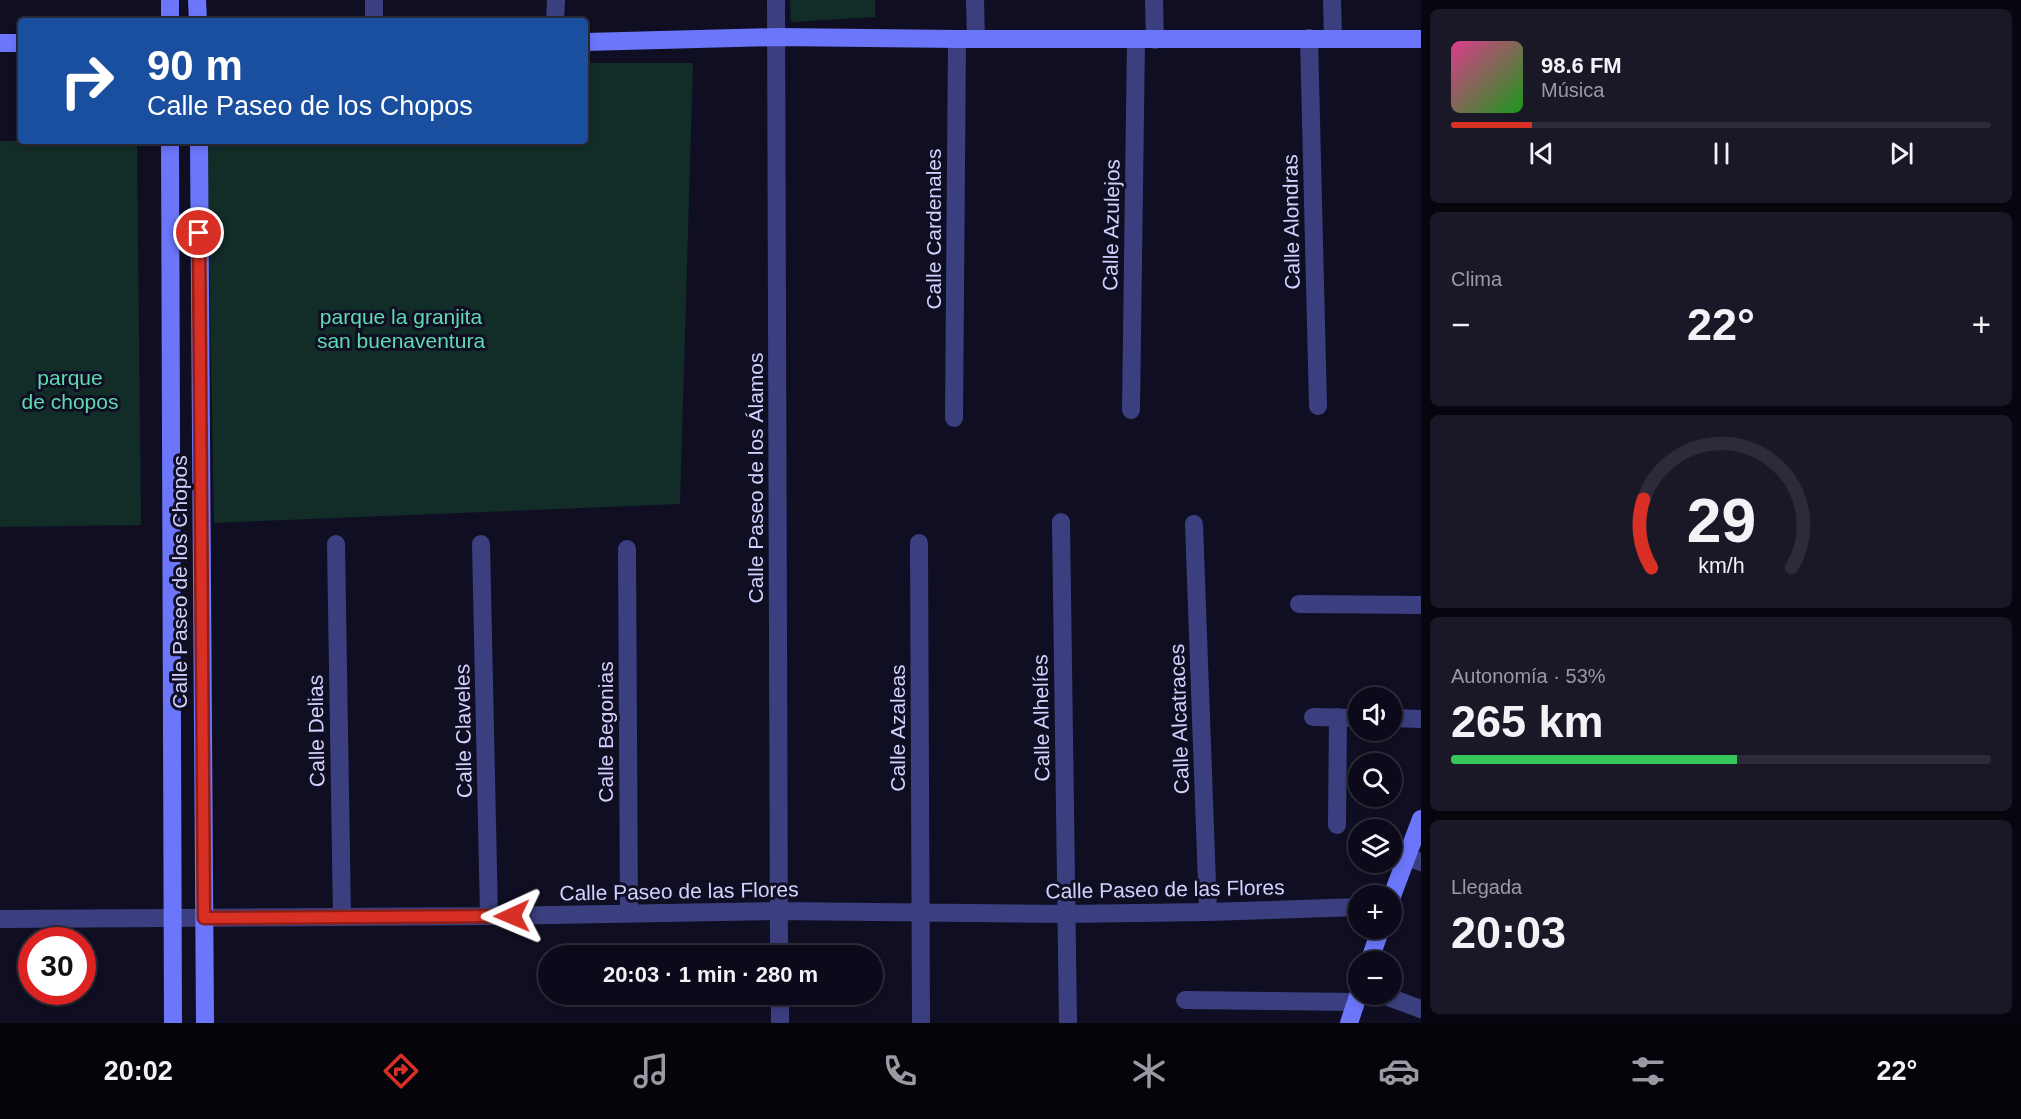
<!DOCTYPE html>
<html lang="es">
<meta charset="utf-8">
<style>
body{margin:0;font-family:Helvetica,sans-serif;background:#1a1827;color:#f1f3f6;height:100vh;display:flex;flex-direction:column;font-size:22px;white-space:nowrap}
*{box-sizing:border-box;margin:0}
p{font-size:20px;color:#9a9aa2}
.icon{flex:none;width:33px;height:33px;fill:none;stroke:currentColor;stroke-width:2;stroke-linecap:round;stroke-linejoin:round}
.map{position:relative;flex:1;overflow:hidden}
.panel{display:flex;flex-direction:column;gap:9px;padding:9px;background:#07060e;width:600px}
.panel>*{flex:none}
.hud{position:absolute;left:18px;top:18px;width:570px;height:126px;border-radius:6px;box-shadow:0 3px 9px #0003,0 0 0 2px #2c2b39;background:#1a4fa0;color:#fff;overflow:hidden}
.fabs{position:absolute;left:1348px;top:687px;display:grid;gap:12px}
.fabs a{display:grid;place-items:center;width:54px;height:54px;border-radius:50%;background:#0c0a1a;box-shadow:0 3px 9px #0003,0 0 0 2px #2c2b39;font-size:30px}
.speed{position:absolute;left:18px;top:927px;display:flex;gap:12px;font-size:30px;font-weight:700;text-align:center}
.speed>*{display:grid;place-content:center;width:78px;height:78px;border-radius:50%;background:#0c0a1a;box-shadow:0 3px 9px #0003,0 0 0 2px #2c2b39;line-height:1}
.speed .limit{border:9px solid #d22;background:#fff;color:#111}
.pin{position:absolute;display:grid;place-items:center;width:51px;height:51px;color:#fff;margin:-26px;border:3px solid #fff;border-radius:50%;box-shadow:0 2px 6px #0007}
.me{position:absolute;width:66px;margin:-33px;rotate:269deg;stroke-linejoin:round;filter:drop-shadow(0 0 4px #0008)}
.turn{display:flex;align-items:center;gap:21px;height:126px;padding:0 30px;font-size:27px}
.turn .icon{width:78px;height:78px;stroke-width:2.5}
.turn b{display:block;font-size:42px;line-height:51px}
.big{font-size:45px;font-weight:800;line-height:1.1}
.panel .card{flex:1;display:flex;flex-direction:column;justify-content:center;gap:9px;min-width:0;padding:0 21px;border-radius:9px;background:#1a1827}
.panel .dial{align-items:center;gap:0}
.dial svg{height:156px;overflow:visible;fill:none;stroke:#2c2b39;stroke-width:7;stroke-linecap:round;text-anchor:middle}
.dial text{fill:#f1f3f6;stroke:none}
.song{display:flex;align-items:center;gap:18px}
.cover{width:72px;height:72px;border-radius:9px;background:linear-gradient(135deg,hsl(330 70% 55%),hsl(120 70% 35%))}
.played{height:6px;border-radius:3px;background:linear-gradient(90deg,#d93025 15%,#2c2b39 15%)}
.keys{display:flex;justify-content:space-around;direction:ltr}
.heat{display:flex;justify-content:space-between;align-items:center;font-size:33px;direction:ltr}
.charge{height:9px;border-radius:4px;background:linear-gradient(90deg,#34c759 53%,#2c2b39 0)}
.trip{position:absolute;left:538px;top:945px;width:345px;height:60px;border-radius:30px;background:#0c0a1a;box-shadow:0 3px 9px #0003,0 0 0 2px #2c2b39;font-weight:800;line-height:60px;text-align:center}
.tabs{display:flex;height:96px;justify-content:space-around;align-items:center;background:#05040a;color:#9a9aa2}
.tabs .icon{width:42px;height:42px}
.tabs .selected{color:#d93025}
.tabs b{font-size:27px;color:#f1f3f6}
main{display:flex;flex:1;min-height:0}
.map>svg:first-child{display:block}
.green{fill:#122c28}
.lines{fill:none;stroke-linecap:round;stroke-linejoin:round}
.street{stroke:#3b3f7f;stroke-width:18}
.secondary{stroke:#6b76fa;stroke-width:18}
.route-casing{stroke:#8d1f18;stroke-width:15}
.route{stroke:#d93025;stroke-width:10}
.labels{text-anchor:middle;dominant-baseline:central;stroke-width:6;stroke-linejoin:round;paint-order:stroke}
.street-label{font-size:21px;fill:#d1d1fe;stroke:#100e22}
.park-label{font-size:21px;fill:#5fdbb0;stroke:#100e22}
</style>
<main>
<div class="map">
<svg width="1421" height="1023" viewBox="0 0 1421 1023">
<rect width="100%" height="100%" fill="#100e22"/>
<!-- green -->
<path class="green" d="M790 0H875V17L791 22Z
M585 63H693L680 504 214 523 207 141H585Z
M0 141H137L141 525 0 527Z"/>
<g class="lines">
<!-- street -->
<path class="street" d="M374 0V21
M776 0 779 956
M975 0 976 39
M1154 0 1155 40
M1332 0 1333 39
M555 21 556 0
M1309 38 1318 406
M1131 410 1136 39
M954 418 957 39
M1061 522 1068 1023
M1194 524 1208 912
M919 543 921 1023
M336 544 342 917
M481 544 489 916
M627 549 629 914
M1299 604 1421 605
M1313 717 1359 718
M1392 718 1421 719
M1337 825 1338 717
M1407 857 1421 862
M0 919 489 916 779 911 1066 914 1208 912 1359 907
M780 994V1023
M1380 994 1421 1009
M1185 1000 1356 1002"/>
<!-- secondary -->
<path class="secondary" d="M170 0V21
M197 0 198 21
M585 42 777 37 957 39H1421
M0 43H21
M170 141 173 1023
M199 141 205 1023
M1392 896 1421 819
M1369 962 1381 928
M1349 1023 1359 993"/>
</g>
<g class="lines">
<!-- route casing -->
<g class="route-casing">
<path id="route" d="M199 233 204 918 512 916"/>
</g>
<!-- route -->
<use href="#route" class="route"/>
</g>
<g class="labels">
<!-- street labels -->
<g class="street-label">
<text transform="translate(1291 222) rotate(-91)">Calle Alondras</text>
<text transform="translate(1111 225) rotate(-89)">Calle Azulejos</text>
<text transform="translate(933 229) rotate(-90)">Calle Cardenales</text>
<text transform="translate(755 478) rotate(-90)">Calle Paseo de los Álamos</text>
<text transform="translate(179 582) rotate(-90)">Calle Paseo de los Chopos</text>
<text transform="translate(1041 718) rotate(-91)">Calle Alhelíes</text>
<text transform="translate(1179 719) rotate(-92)">Calle Alcatraces</text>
<text transform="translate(897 728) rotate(-90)">Calle Azaleas</text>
<text transform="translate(316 731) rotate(-91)">Calle Delias</text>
<text transform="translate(463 731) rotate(-91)">Calle Claveles</text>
<text transform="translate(605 732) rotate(-90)">Calle Begonias</text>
<text transform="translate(1165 889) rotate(-1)">Calle Paseo de las Flores</text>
<text transform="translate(679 891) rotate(-1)">Calle Paseo de las Flores</text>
</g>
<!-- park labels -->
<g class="park-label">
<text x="401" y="316">parque la granjita<tspan x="401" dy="24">san buenaventura</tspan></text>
<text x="70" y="377">parque<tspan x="70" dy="24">de chopos</tspan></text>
</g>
</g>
</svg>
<div class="fabs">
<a><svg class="icon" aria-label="sound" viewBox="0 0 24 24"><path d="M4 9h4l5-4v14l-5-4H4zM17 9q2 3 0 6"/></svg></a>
<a><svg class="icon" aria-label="search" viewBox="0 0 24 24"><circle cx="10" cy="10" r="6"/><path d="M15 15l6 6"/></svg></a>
<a><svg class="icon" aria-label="layers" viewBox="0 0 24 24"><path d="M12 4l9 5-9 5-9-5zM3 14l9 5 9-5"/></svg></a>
<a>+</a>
<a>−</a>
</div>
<div class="speed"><div class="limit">30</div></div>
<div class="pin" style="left:199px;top:233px;background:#d93025"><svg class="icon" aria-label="arrive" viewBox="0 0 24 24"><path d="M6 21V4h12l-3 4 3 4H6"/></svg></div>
<svg class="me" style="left:512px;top:916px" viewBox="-20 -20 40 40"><path d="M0-17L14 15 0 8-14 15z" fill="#d93025" stroke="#fff" stroke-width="4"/></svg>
<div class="trip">20:03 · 1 min · 280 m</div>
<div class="hud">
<div class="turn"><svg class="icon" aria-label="right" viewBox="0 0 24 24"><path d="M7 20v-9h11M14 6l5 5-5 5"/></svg><div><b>90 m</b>Calle Paseo de los Chopos</div></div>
</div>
</div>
<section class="panel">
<div class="card">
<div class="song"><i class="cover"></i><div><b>98.6 FM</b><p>Música</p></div></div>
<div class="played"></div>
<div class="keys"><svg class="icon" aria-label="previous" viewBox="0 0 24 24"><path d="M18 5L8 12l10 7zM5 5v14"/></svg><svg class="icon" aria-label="pause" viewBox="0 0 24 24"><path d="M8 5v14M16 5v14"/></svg><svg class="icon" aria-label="next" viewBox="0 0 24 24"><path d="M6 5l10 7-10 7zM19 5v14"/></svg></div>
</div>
<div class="card"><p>Clima</p>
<div class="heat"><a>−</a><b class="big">22°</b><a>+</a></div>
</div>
<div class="card dial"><svg viewBox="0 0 100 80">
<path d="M14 69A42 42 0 1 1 86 69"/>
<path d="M14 69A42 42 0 0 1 10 34" stroke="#d93025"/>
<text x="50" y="56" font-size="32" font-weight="700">29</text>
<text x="50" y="72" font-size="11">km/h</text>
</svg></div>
<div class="card"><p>Autonomía · 53%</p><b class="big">265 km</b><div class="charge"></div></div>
<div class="card"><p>Llegada</p><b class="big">20:03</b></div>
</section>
</main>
<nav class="tabs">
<b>20:02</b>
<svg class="icon selected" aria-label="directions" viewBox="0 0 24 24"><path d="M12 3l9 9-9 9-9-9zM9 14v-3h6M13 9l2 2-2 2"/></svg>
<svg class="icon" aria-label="music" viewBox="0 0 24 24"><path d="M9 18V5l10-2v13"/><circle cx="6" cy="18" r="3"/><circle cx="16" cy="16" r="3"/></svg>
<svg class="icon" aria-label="phone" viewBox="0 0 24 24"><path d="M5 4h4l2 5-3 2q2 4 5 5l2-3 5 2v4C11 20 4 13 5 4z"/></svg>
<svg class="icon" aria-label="climate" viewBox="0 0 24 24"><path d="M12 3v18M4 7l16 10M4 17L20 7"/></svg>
<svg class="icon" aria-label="car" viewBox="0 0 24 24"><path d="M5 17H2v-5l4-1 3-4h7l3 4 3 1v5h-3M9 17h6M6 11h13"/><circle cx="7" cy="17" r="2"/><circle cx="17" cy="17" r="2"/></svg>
<svg class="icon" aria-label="filters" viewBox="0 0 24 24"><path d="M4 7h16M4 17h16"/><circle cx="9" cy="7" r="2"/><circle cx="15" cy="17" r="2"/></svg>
<b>22°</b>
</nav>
